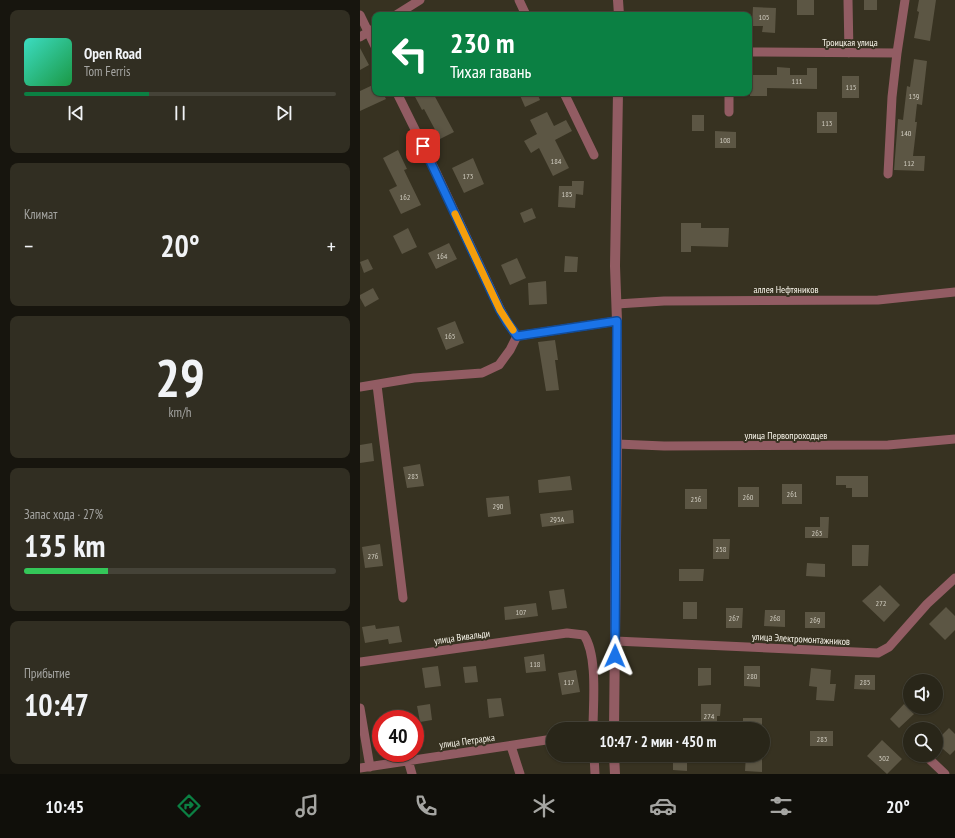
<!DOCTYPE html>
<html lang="ru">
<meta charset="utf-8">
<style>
body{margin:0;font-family:"PT Sans Narrow",sans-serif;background:#312e22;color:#f1f3f6;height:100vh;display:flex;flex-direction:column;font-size:15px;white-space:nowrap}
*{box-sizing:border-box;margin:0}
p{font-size:13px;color:#a5a5a2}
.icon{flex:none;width:22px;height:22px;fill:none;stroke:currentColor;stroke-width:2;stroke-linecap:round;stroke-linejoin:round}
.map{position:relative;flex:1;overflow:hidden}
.sheet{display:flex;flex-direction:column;gap:10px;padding:10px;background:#17150e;width:360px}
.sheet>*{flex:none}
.guide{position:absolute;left:12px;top:12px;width:380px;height:84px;border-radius:8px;box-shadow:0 1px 3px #0004,0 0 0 1px #454338;background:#0b8043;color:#fff;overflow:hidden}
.buttons{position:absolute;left:543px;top:674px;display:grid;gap:8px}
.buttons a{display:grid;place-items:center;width:40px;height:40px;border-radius:50%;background:#292619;box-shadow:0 1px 3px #0004,0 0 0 1px #454338;font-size:20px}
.speed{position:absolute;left:12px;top:710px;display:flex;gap:8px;font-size:20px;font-weight:700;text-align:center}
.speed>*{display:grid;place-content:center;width:52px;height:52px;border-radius:50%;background:#292619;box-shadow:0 1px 3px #0004,0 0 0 1px #454338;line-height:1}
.speed .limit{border:6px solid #d22;background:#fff;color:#111}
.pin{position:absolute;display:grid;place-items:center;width:34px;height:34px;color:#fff;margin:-17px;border-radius:8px;box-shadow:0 2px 6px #0006}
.me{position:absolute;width:44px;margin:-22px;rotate:1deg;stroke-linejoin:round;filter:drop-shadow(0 0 3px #0008)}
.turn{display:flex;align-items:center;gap:14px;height:84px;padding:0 12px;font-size:18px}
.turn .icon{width:52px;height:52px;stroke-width:2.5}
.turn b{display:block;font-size:28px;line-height:34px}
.big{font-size:30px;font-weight:700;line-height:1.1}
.sheet .card{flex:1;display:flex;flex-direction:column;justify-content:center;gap:6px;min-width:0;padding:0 14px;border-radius:8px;background:#312e22}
.sheet .dial{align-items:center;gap:0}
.dial b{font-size:52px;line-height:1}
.song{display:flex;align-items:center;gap:12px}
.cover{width:48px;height:48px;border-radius:6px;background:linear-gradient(135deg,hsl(170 70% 55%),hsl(140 70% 35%))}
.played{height:4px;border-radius:2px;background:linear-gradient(90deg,#0b8043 40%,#454338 40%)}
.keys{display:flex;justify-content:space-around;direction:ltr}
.heat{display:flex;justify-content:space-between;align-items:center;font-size:22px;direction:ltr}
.charge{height:6px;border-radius:3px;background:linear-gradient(90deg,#34c759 27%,#454338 0)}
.trip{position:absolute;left:186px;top:722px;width:224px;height:40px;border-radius:20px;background:#292619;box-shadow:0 1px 3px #0004,0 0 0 1px #454338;font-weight:700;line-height:40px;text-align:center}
.tabs{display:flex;height:64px;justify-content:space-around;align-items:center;background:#100f0a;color:#a5a5a2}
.tabs .icon{width:28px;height:28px}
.tabs .current{color:#0b8043}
.tabs b{font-size:18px;color:#f1f3f6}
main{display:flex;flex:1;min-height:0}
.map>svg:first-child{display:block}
.building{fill:#5c5644}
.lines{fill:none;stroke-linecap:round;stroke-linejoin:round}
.minor{stroke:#925c63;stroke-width:9}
.tertiary{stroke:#925c63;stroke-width:10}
.route-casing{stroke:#114b97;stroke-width:10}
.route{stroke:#1a73e8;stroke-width:7}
.slow{stroke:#f59e0b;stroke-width:7}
.labels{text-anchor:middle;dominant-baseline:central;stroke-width:4;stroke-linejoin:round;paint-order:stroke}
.number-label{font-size:8px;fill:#d1cdc0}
.street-label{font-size:10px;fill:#f8f5ea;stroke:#373221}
</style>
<main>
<section class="sheet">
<div class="card">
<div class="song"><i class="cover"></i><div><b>Open Road</b><p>Tom Ferris</p></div></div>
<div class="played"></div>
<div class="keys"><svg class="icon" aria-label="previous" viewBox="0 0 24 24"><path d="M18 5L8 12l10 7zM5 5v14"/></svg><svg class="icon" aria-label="pause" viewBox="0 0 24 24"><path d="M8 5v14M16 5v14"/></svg><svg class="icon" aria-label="next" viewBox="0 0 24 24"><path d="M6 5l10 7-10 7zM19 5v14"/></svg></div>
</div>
<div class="card"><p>Климат</p>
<div class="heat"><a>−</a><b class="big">20°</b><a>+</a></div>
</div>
<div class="card dial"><b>29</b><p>km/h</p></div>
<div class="card"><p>Запас хода · 27%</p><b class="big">135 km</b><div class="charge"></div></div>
<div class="card"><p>Прибытие</p><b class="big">10:47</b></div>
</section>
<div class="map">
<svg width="595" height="774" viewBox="0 0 595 774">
<rect width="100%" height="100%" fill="#373221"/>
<!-- building -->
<path class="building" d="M437 0H454V15H437Z
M504 0H517V10H504Z
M559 0H576L570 41 554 38 559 12 557 11Z
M393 7 416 8 415 33 402 32 403 26H392Z
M0 48 9 65 0 70Z
M554 59 567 61 562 105 557 104 555 122H557L553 156H565L564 171 534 170 538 119 543 120 547 86 550 87Z
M417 67 430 68V75H447V68H457V89L407 88V96H390V75H417Z
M482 76H499V98H482Z
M15 84V93H23L26 99 0 111V91Z
M53 93H73L94 132 80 139 64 109 62 110Z
M159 93H177L180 100 165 107Z
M187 112 194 126 206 120 212 131 195 140 209 168 193 176 179 148 171 153 164 141 177 134 170 120Z
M457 112H477V133H457Z
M332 115H344V131H332Z
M355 131 376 132V148H355Z
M38 150 47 169 44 170 61 205 41 214 29 190 37 186 23 158Z
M113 158 124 184 104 193 92 168Z
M212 181H224L223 195 216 194 215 208 198 207 199 186H212Z
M172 208 176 218 164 223 160 213Z
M321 223H341V228H369L368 247 331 246V252H321Z
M48 228 57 247 42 254 33 236Z
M89 243 97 259 76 269 68 253Z
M205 256 218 257 217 272H204Z
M157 258 166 278 150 285 141 265Z
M8 259 13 269 4 273 0 262Z
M186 281 187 304 169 305 168 283Z
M13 288 19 299 5 307 0 298V295Z
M95 321 104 343 86 350 77 328Z
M195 340 198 360H195L199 390 186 391 178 342Z
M12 443 14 461 0 463V445Z
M60 464 64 486 47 488 43 467Z
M210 476 212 490 179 493 178 480Z
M476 476H508V497H492V488H486V485H476Z
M422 484H442V504H422Z
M378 487H399V507H378Z
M325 489H347V509H325Z
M149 496 151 514 128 517 126 498Z
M213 510 214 523 182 527 180 514Z
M460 517H469L468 538H445V527H460Z
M353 539H370L369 559H353Z
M20 544 23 566 5 568 2 547Z
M492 545H509L508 566H492Z
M447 563 465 564V577L446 576Z
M319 569H344L343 581H319Z
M520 585 540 605 524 622 502 601Z
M204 589 207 608 192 610 189 591Z
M323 602H337V619H323Z
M176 603 178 616 145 620 144 607Z
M586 607 595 616V630L585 640 569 624Z
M366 608H383L382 628H366Z
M405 610H425V627L404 626Z
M445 612H465V628H445Z
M15 625 16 629 39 626 42 642 29 644 28 639 5 643 2 627Z
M184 654 186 671 166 673 164 657Z
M78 666 81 686 65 688 62 668Z
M116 666 118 682 105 683 103 667Z
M384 666H400V687L384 686Z
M338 668H351V685L338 686Z
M451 668 471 670 470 684H476L474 701 456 700 457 687 449 686Z
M216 670 220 692 202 695 198 673Z
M495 675H515V690L494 689Z
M141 698 144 716 129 718 127 699Z
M70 704 72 720 60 722 57 706Z
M341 704H361L360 716H357V729H341Z
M544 704 554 714 539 728 530 719Z
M383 718H402V729H383Z
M589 728 595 734V750L590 755 576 743V741Z
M450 731H473V746H450Z
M522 740 542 759 527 774 507 756Z
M386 755H402V772L385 771Z
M313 759H327V771L313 770Z"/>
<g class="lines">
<!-- minor -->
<path class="minor" d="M159 0 166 15
M488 0 489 53
M0 15 15 46
M36 15 60 0
M0 37 15 28
M389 52 537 53 545 0
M37 93 76 172 140 309 147 322 157 336 257 321
M204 93 234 155
M369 112V93
M528 174 532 97 537 53
M257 304 304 301 518 300 595 292
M17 385 43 598
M0 387 54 378 122 373 139 365 150 350 157 336
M257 444 304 446 528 445 595 439
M255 641 518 653 529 647 567 604 595 578
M0 662 207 633 224 635C238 656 233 704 233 729
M0 708 10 767
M151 746 160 774
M234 755 235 774
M565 755 585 774
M48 760 52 774
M0 768 193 739"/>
<!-- tertiary -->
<path class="tertiary" d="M258 0 259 15
M254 729 257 444V321L255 266 258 93
M254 755 255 774"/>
</g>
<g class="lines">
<!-- route casing -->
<g class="route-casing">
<path id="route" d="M63 146 140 310 147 322 157 336 257 321 255 656"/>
</g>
<!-- route -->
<use href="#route" class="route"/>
<!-- slow -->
<path class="slow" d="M95 214 140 310 153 330"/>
</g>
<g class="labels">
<!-- number labels -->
<g class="number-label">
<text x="404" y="17">105</text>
<text x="437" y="81">111</text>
<text x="491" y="87">115</text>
<text x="554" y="96">139</text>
<text x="467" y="123">113</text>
<text x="546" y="133">140</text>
<text x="365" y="140">108</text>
<text x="196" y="161">184</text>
<text x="549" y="163">112</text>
<text x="108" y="176">173</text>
<text x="207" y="194">185</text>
<text x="45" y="197">162</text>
<text x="82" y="256">164</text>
<text x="90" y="336">165</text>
<text x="53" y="476">283</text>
<text x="432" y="494">261</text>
<text x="388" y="497">260</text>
<text x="336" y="499">256</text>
<text x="138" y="506">290</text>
<text x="197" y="519">295А</text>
<text x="457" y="533">263</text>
<text x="361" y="549">258</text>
<text x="13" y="556">276</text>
<text x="521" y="603">272</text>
<text x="161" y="612">107</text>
<text x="374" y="618">267</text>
<text x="415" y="618">268</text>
<text x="455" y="620">269</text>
<text x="175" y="664">118</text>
<text x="392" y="676">280</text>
<text x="209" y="682">117</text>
<text x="505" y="682">285</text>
<text x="349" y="716">274</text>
<text x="462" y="739">283</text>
<text x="524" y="758">302</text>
</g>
<!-- street labels -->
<g class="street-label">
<text x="490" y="42">Троицкая улица</text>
<text x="426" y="289">аллея Нефтяников</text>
<text x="426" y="435">улица Первопроходцев</text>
<text transform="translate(102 637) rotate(-8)">улица Вивальди</text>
<text transform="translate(441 639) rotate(3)">улица Электромонтажников</text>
<text transform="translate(107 741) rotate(-8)">улица Петрарка</text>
</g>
</g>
</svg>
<div class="buttons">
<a><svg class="icon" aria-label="sound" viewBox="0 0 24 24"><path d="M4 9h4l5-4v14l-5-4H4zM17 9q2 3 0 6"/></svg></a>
<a><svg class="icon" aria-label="search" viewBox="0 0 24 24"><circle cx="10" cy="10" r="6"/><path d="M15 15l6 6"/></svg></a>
</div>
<div class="speed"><div class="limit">40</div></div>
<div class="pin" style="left:63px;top:146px;background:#d93025"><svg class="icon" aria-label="arrive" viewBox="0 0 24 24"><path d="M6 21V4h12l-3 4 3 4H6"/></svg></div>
<svg class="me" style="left:255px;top:656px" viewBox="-20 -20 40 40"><path d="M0-17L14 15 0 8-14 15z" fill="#1a73e8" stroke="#fff" stroke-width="4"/></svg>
<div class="trip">10:47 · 2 мин · 450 m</div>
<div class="guide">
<div class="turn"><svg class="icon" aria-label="left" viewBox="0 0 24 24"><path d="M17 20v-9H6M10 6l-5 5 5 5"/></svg><div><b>230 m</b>Тихая гавань</div></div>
</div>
</div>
</main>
<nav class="tabs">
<b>10:45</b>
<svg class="icon current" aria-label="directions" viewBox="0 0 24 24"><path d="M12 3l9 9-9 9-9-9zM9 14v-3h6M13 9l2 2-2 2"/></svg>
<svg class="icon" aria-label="music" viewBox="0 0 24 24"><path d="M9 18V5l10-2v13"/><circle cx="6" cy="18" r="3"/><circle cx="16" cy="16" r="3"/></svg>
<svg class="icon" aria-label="phone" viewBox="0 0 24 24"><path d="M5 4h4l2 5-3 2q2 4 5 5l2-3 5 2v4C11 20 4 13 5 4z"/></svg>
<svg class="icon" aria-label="climate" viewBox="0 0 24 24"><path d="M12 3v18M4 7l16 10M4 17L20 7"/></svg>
<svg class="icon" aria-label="car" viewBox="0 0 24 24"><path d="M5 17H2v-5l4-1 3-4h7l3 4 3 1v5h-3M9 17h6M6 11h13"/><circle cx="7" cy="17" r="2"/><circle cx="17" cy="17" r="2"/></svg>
<svg class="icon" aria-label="filters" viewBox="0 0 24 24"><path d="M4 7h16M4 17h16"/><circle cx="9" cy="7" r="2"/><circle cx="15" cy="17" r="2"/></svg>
<b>20°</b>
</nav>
